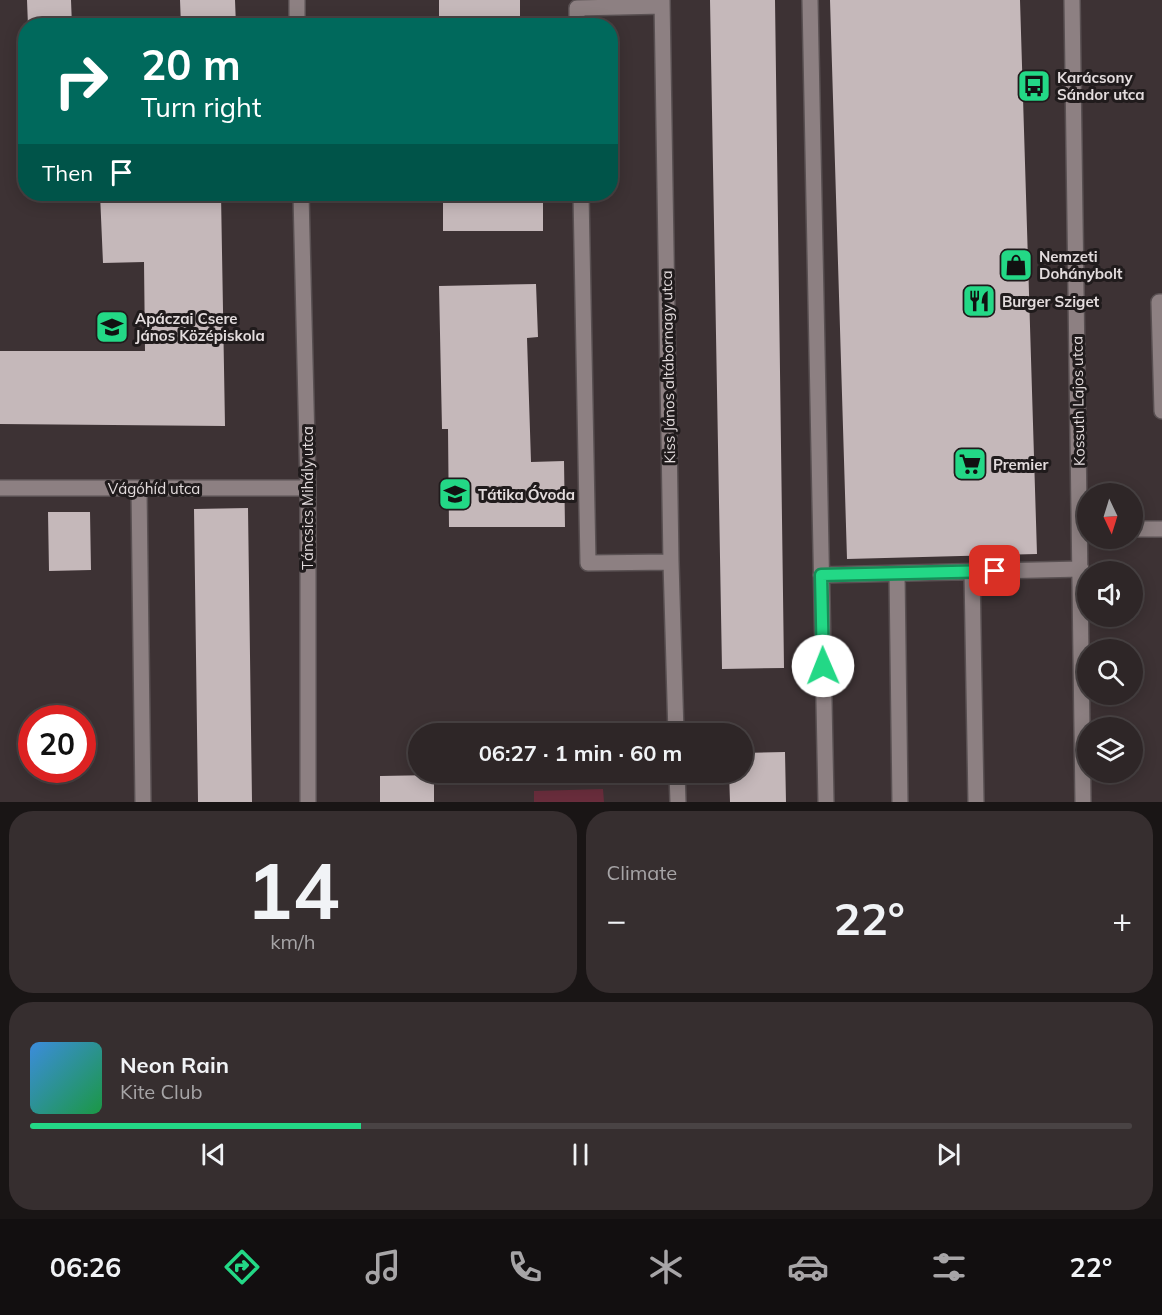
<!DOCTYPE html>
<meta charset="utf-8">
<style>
body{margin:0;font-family:Mulish,sans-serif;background:#362e2f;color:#f1f3f6;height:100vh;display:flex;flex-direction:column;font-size:22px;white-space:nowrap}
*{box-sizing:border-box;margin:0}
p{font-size:20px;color:#a7a5a7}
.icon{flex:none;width:33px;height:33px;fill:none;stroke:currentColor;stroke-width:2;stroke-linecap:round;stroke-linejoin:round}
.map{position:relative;height:802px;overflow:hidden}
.panel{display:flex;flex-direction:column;gap:9px;padding:9px;background:#191515;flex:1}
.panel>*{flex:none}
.guide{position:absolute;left:18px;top:18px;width:600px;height:183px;border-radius:24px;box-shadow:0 3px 15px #0003,0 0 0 2px #494344;background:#00695c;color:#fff;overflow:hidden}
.needle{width:39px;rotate:176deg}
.buttons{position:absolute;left:1077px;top:483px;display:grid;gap:12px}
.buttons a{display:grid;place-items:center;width:66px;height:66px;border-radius:50%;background:#2e2627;box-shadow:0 3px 15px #0003,0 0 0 2px #494344;font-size:30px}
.speed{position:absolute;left:18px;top:705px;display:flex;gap:12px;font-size:30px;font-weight:700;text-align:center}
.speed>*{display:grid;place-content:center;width:78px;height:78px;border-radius:50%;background:#2e2627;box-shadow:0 3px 15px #0003,0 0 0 2px #494344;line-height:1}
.speed .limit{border:9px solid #d22;background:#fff;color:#111}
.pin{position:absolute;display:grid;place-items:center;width:51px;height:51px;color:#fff;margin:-26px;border-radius:12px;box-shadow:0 3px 9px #0006}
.me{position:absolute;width:66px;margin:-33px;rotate:359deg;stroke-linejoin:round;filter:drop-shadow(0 0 4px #0008)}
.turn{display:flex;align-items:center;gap:21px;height:126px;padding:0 24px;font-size:27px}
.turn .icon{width:78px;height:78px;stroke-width:2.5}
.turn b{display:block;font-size:42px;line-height:51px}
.then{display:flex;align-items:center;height:57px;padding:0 24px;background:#0003;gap:12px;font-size:22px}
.big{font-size:45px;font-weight:700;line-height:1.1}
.panel .tile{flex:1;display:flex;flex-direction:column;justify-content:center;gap:9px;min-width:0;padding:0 21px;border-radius:24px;background:#362e2f}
.panel .dial{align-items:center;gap:0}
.dial b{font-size:78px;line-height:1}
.song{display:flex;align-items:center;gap:18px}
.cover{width:72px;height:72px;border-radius:9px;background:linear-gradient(135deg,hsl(210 70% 55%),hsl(140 70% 35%))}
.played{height:6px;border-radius:3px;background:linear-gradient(90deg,#23d886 30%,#494344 30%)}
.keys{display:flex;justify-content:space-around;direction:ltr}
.heat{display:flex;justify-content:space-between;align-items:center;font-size:33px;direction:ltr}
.panel .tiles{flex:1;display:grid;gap:9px;grid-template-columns:1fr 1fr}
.tile:last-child{grid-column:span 2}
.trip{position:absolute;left:408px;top:723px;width:345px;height:60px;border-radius:30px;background:#2e2627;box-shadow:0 3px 15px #0003,0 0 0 2px #494344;font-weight:700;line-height:60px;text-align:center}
.tab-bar{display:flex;height:96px;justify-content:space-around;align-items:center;background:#120f10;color:#a7a5a7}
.tab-bar .icon{width:42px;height:42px}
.tab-bar .selected{color:#23d886}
.tab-bar b{font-size:27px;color:#f1f3f6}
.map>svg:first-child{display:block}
.green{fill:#692d3c}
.building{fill:#c5b8ba}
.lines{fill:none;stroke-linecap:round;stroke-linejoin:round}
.service-casing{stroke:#595052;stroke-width:18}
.minor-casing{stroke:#595052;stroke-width:18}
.tertiary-casing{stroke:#595052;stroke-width:18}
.service{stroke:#8d8082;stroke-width:15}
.minor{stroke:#8d8082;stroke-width:15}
.tertiary{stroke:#8d8082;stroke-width:15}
.route-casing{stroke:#178c57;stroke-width:15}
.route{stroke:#23d886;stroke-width:10}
.labels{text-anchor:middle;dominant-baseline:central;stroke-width:6;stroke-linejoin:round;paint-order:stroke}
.poi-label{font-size:15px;font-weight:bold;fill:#e3dcdd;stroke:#201b1c;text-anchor:start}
.street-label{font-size:15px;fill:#e3dcdd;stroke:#201b1c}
</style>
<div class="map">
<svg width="1162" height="802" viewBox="0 0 1162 802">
<rect width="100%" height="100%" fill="#3d3234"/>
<!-- green -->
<path class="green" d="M603 789 604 802H534V791Z"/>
<!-- building -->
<path class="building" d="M27 0H71L72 26H28Z
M180 0H235L236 26H181Z
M439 0H520V26H439Z
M710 0H775L784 668 722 669Z
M830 0H1020L1037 554 847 559Z
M100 194H221L225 426 0 424V351H145L144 262 103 263Z
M443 194H543V231H443Z
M536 284 538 337 527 338 531 462 564 461 565 527H449L448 429H442L439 286Z
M248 508 252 802H198L194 509Z
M48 512H90L91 570 49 571Z
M785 752 786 802H730L729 772H742V753Z
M434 775V802H380V776Z"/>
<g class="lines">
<!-- service casing -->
<g class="service-casing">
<path id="service" d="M662 0 671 562 676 734
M810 0 826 802
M577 26V8L662 6
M581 194 588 563 671 562
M1162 302H1159L1162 411
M139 489 143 802
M1132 529H1162
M972 572 976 802
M897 574 900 802
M821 575 1081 569
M677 772 678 802"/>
</g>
<!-- minor casing -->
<g class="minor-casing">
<path id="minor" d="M0 488H308"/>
</g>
<!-- tertiary casing -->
<g class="tertiary-casing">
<path id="tertiary" d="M297 0V26
M1072 0 1083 802
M301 194 308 488V802"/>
</g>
<!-- service -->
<use href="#service" class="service"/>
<!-- minor -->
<use href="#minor" class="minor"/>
<!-- tertiary -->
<use href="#tertiary" class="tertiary"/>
</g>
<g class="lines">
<!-- route casing -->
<g class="route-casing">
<path id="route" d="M823 666 821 575 995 571"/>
</g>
<!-- route -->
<use href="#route" class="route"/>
</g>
<!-- icons -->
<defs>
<g id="bus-square" transform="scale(1.725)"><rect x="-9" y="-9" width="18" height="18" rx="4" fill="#23d886" stroke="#201b1c"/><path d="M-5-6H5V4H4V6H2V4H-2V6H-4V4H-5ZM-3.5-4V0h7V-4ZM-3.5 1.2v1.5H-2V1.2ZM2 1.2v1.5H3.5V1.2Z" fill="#111"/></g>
<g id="shop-square" transform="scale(1.725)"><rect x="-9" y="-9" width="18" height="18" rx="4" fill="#23d886" stroke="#201b1c"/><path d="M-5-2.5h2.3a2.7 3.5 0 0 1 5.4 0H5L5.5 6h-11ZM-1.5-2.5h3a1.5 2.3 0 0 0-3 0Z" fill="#111"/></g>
<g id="restaurant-square" transform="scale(1.725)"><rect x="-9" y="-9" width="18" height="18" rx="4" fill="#23d886" stroke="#201b1c"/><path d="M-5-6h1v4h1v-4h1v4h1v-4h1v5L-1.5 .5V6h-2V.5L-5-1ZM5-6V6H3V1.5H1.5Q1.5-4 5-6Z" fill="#111"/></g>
<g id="school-square" transform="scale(1.725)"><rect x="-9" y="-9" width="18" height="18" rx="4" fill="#23d886" stroke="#201b1c"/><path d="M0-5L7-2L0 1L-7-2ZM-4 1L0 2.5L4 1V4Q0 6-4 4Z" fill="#111"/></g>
<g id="supermarket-square" transform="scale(1.725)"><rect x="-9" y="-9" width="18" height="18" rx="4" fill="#23d886" stroke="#201b1c"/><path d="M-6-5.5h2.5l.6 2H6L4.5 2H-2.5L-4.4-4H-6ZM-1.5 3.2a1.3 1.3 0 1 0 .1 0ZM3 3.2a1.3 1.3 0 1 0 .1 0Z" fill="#111"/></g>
</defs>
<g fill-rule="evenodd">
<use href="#bus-square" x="1034" y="86"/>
<use href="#shop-square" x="1016" y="265"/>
<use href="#restaurant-square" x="979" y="301"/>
<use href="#school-square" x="112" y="327"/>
<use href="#supermarket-square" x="970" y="464"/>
<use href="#school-square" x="455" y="494"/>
</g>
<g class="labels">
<!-- poi labels -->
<g class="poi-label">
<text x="1057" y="77">Karácsony<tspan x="1057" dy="17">Sándor utca</tspan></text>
<text x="1039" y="256">Nemzeti<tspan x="1039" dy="17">Dohánybolt</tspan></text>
<text x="1002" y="301">Burger Sziget</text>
<text x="135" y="318">Apáczai Csere<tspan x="135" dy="17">János Középiskola</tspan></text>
<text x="993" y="464">Premier</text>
<text x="478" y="494">Tátika Óvoda</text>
</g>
<!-- street labels -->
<g class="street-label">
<text transform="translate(668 367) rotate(-91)">Kiss János altábornagy utca</text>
<text transform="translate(1078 401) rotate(-91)">Kossuth Lajos utca</text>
<text x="154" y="488">Vágóhíd utca</text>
<text transform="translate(307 498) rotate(-90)">Táncsics Mihály utca</text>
</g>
</g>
</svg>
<div class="buttons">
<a><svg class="needle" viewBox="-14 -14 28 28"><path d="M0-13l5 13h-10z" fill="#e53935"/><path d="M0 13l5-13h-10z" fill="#a7a5a7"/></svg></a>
<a><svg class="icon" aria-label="sound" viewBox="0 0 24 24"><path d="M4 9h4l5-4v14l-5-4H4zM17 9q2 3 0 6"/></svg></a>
<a><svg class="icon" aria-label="search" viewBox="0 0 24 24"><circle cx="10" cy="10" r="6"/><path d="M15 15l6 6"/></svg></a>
<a><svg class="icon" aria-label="layers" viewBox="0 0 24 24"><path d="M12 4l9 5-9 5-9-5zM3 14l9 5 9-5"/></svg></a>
</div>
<div class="speed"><div class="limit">20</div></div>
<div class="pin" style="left:995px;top:571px;background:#d93025"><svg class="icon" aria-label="arrive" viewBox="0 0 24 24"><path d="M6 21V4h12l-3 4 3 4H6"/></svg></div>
<svg class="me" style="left:823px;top:666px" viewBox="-20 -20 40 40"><circle r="19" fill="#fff"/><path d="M0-13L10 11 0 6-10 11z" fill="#23d886"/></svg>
<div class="trip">06:27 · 1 min · 60 m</div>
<div class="guide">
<div class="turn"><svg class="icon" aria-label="right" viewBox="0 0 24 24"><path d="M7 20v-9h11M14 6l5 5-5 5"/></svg><div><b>20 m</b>Turn right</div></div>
<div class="then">Then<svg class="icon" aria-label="arrive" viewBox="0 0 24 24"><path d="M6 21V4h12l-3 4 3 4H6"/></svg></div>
</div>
</div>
<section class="panel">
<div class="tiles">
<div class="tile dial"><b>14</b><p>km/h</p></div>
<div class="tile"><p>Climate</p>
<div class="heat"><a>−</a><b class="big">22°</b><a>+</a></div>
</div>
<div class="tile">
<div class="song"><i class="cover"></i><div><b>Neon Rain</b><p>Kite Club</p></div></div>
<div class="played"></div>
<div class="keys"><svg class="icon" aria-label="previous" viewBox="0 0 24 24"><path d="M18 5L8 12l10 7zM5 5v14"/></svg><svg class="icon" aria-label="pause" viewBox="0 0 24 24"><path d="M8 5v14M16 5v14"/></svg><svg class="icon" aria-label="next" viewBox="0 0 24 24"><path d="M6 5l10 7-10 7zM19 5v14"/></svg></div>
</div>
</div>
</section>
<nav class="tab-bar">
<b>06:26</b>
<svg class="icon selected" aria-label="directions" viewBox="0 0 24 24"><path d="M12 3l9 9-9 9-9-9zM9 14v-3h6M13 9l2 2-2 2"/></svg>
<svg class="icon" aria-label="music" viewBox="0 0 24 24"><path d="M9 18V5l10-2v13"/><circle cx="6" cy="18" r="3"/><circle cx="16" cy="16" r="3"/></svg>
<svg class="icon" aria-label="phone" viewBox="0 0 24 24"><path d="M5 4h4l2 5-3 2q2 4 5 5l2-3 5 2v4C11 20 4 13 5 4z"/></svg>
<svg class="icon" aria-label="climate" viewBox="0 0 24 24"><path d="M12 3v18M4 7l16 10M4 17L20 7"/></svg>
<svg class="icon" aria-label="car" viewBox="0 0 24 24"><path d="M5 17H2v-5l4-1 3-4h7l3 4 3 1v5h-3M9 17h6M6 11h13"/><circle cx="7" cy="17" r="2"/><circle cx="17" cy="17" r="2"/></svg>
<svg class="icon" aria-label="filters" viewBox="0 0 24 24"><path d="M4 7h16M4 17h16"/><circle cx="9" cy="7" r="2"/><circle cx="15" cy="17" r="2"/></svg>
<b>22°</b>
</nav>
